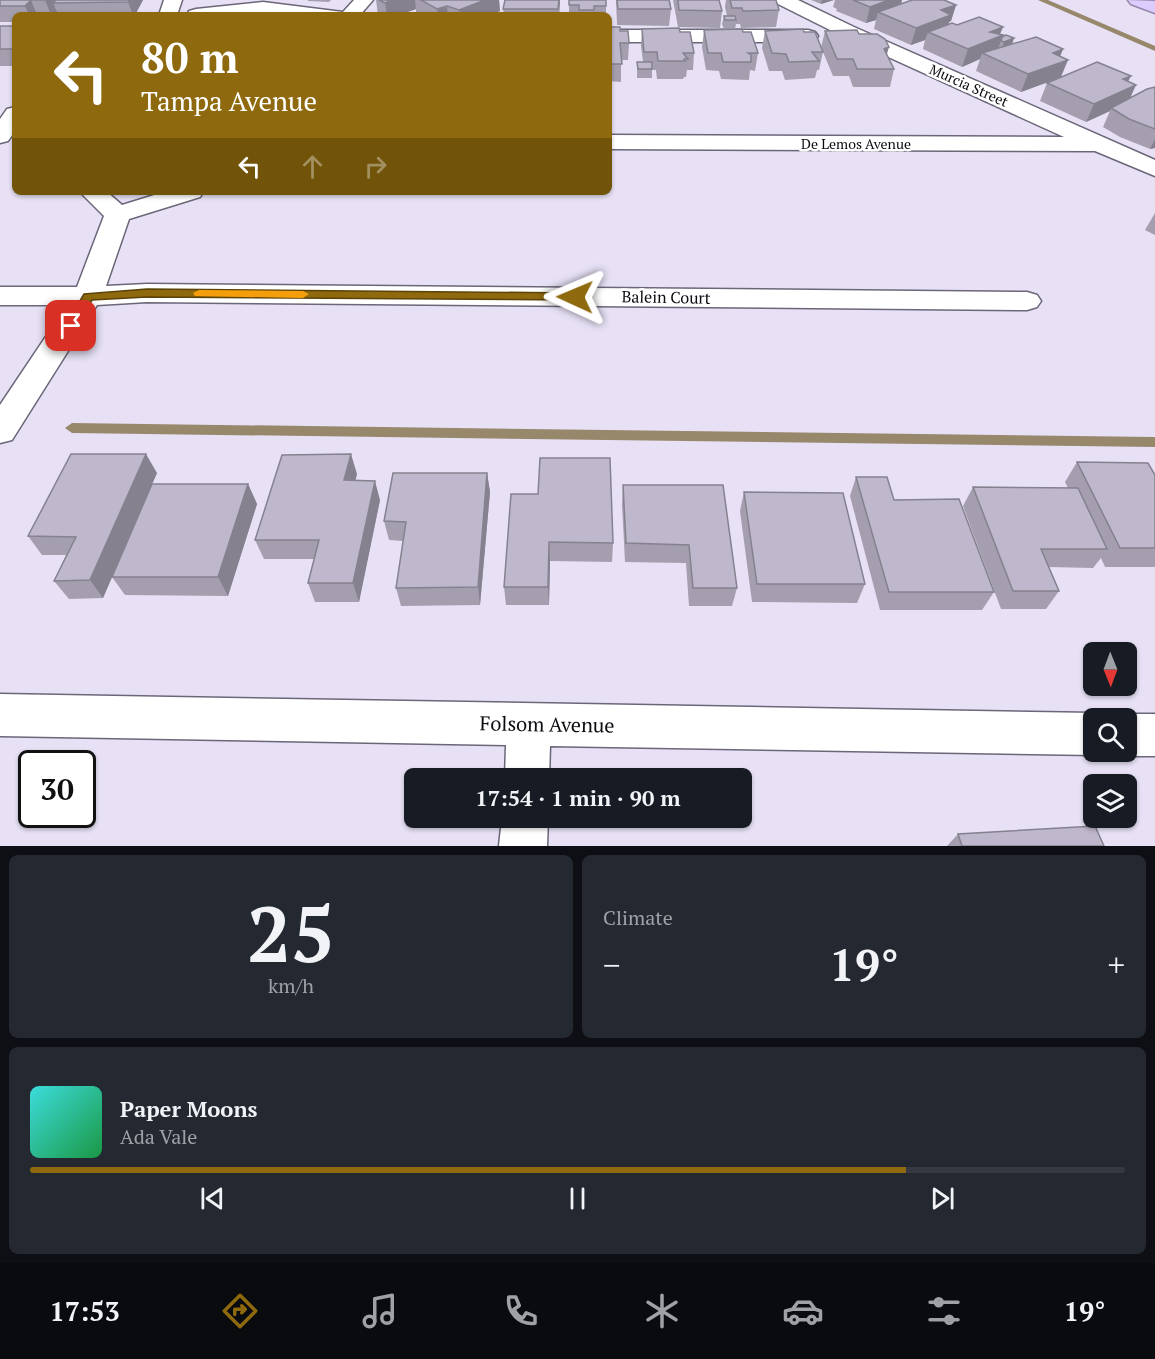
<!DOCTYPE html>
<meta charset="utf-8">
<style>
body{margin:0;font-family:"PT Serif",serif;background:#242831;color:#f1f3f6;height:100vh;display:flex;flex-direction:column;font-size:22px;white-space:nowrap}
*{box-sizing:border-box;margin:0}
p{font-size:20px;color:#9ea1a6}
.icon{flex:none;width:33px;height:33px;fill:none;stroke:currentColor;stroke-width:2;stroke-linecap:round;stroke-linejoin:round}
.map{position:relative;height:846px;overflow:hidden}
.side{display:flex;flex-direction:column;gap:9px;padding:9px;background:#0d0f14;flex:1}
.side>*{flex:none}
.banner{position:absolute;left:12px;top:12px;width:600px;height:183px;border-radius:9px;box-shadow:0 2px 4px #0004;background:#8e690d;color:#fff;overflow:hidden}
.needle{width:39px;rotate:179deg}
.buttons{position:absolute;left:1083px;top:642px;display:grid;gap:12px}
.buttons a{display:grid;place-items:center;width:54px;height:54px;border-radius:9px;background:#171b24;box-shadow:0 2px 4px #0004;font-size:30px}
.speed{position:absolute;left:18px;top:750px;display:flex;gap:12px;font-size:30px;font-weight:700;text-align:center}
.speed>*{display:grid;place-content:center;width:78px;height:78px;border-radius:50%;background:#171b24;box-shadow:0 2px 4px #0004;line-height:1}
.speed .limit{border:3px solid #111;border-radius:9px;background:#fff;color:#111}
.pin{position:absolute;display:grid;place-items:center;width:51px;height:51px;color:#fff;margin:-26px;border-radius:12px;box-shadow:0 3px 9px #0006}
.me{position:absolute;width:66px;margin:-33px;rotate:271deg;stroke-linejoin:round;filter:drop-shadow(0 0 4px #0008)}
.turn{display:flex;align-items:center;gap:21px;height:126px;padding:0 30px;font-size:27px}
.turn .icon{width:78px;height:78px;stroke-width:2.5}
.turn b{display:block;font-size:42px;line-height:51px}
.lanes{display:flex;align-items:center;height:57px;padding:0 30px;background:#0003;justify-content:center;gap:30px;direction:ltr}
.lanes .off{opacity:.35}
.big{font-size:45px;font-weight:800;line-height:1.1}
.side .card{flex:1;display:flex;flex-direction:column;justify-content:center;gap:9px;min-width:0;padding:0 21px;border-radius:9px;background:#242831}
.side .dial{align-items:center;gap:0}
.dial b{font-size:78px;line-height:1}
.song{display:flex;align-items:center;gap:18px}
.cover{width:72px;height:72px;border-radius:9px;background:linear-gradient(135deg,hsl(180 70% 55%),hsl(140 70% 35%))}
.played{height:6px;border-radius:3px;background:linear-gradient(90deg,#8e690d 80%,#363941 80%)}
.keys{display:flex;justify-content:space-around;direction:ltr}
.heat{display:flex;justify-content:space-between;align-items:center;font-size:33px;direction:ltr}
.side .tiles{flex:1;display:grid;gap:9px;grid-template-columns:1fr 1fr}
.card:last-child{grid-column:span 2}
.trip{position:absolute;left:404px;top:768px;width:348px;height:60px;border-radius:9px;background:#171b24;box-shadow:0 2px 4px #0004;font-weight:800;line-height:60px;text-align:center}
.tabs{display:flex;height:96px;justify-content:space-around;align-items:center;background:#090b0e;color:#9ea1a6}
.tabs .icon{width:42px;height:42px}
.tabs .active{color:#8e690d}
.tabs b{font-size:27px;color:#f1f3f6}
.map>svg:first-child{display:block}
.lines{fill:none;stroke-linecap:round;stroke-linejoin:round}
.stream{fill:#97886c;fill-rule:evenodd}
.minor-casing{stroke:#6b6678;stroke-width:3}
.highway-casing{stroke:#9488aa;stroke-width:3}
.minor{fill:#fff;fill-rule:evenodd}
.highway{fill:#dccbfd;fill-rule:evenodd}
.wall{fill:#a49eaf}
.shaded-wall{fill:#86818f}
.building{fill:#bfb8cc;stroke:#86818f;stroke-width:1.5}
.route{fill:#8e690d;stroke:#5c4408;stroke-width:1.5}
.slow{fill:#f59e0b}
.labels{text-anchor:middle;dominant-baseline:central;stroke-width:5;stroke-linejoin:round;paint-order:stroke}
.far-street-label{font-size:14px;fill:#0d0b11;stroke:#fff}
.street-label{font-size:16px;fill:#0d0b11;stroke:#fff}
.near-street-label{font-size:20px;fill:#0d0b11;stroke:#fff}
</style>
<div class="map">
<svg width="1155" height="846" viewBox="0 0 1155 846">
<rect width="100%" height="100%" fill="#e8e1f6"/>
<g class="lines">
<!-- stream -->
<path class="stream" d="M1038 0H1048L1155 46V51Z
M72 423 1155 437V447L72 433 65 428Z"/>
<!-- minor casing -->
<g class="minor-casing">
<path id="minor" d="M164 0H182L177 15H159Z
M354 0H373L360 15H187L189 11 196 9 263 2 343 12Z
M775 0H798L854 27 1155 160V176L1095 151 609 149V135L1064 137 840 35 778 4Z
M609 30H808L815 32 818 36 815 40 808 42H609Z
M15 107V131L8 141 0 143V119L7 109Z
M80 192H107L122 205 164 192H203L200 197 129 219 106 286 147 284 1027 292 1037 295 1041 301 1037 307 1027 310 147 302 97 305 12 440 0 443V405L67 305H0V287H77L104 216Z
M0 694 1094 713 1108 718H1094V752H1103L1094 755 550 746 549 778H505L506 745 0 736Z
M1126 714H1155V756H1126L1114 752H1126V718H1114Z
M502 818H548L547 846H499Z"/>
</g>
<!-- highway casing -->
<g class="highway-casing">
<path id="highway" d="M1128 0 1155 1V13L1131 4Z"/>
</g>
<!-- minor -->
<use href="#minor" class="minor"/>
<!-- highway -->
<use href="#highway" class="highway"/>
</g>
<!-- wall -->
<path class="wall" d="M0 0H143L135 15H58L57 12 54 15H15V22H0Z
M308 0H331L329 2 308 1Z
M376 0H499L500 11 490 15H421L416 12V9L399 15H378Z
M505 0H560L559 15H504L503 9Z
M569 0H606V15H569Z
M616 0H670L671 9 669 26 617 25Z
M673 0H719L722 11 720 28 678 27Z
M726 0H776L779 10 776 27 741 28 740 24H736L735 29H724L722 24 724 16H727L725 7Z
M811 0H834L821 4Z
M835 0H902L901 4 956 5 951 21 949 22V24L1003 27 1000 34 1002 37 1014 38 1012 44 1063 49 1060 56 1061 77 1128 82 1130 99 1155 87V148L1150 149 1120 137 1103 127 1110 111 1086 122 1040 101 1047 83 1057 79 1021 92 976 71 980 59 962 67 923 49 925 40 911 45 874 29 876 20 866 23 836 11 837 9 833 7Z
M0 26H15V66H0Z
M609 27 620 31 629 43 628 60H621V82L609 81Z
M642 29 680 32 694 53 693 70H687L686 77H684L683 79H657L656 70H652V78H637V62H643L641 46Z
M704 30 743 32 758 53 755 71 750 70 749 80 721 79 719 71 706 70 702 47Z
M765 31 804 32 821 48 825 31 859 34 887 54 894 69 890 87H853L849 76H833L823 52 819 70H817L815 78 785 80 782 71H769L762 48Z
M1155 213V235L1145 230Z
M1077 462 1155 475V567H1105L1101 558 1093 568 1049 567 1059 591 1046 609H1001L963 506 973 487 1068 488 1065 482Z
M157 473 152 484H248L257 504 228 596 125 595 112 577 103 598 69 599 54 581 66 555H42L28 536Z
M487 473 490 492 480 605 401 606 396 588 403 541 389 540 384 521Z
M357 474 355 481 380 500 359 602H315L308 583 314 559H264L255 540Z
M856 477 894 500 994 592 982 610H880L850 496Z
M623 485 737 588 732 606H689L686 563 625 562 622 504Z
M744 492 865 584 857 603 752 602 740 511Z
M511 494 613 543 612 562 550 561 549 605H506L504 587Z
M958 834 1104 846H947Z"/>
<!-- shaded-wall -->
<path class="shaded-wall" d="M31 0 37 15H29L25 6Z
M45 0H69L53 3 57 12 54 15H51Z
M129 0H143L135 15H133L128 2Z
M392 0H415L416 9 399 15H387L385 3Z
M485 0H499L500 11 490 15H460L459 10Z
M559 0H560L559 15Z
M822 0H834L821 4Z
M889 0H902L899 12H878L876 20 866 23 870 7Z
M956 5 951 21 949 22 946 32H928L925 40 911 45 916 28 941 10Z
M447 6 448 15H438L437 9Z
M1003 27 999 36 1003 35 997 52 982 53 980 59 962 67 968 49 990 32Z
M1014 38 1011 47 1001 51 1004 42Z
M889 47 884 64V49Z
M1063 49 1057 64 1068 60 1061 77 1021 92 1028 74 1053 53Z
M1131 76 1123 91 1136 85 1128 103 1111 108 1110 111 1086 122 1094 104 1123 79Z
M1155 139V148L1150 149Z
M146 454 157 473 103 598 90 580Z
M351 454 357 474 350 500 344 480Z
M487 473 490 492 480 605 478 587Z
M375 481 380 500 359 602 353 583Z
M248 484 257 504 228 596 218 577Z
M549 542 550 561 549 605 548 587Z"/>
<!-- building -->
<path class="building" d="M0 0H45H31L25 6H0Z
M56 0H129L128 2 53 3Z
M379 0H392L385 3Z
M421 0H485L459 10 447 6 437 9Z
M505 0H559L558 9H503Z
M569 0H606V6H594V10H579V5H569Z
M617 0H669L671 9H618Z
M678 0H719L722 11 679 10Z
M730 0H776L779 10 743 11 742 8H732Z
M853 0H889L870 7Z
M912 0H944L956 5 941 10 951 15 916 28 878 12Z
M724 16H735L736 20H725Z
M979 17 1003 27 990 32 1003 35 968 49 928 32 952 23 957 25Z
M0 26H15V49H0Z
M609 27H620V31H628L629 43H620L622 64H609Z
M679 28 680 32H690L694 53H683L688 59H684L685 61H658L657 52H644L642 29Z
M742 29 743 32H751L758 53H748L751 55V62H723L721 53H708L704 30Z
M803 29 804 32H815L823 52H812L819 61 789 62 786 54 772 53 765 31Z
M857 30 859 34H877L885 39 889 47 884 49 894 69H857L853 59H837L825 31Z
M1006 35 1014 38 1004 42 1001 41 1002 37Z
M1036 37 1063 49 1053 53 1068 60 1028 74 982 53Z
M637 62H652V69H638Z
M1097 62 1131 76 1123 79 1136 85 1094 104 1047 83Z
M1155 87V129L1129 119 1111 108 1147 89Z
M71 454H146L90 580 54 581 76 537 28 536Z
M351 454 344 480 375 481 353 583H308L319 540H255L282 455Z
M540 458H610L613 543 549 542 548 587H504L511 494H538Z
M1077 462 1148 463 1155 475V548H1120Z
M393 473H487L478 587 396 588 406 522 384 521Z
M856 477H887L894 500 959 499 994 592H889Z
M152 484H248L218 577H112Z
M623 485H723L737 588H693L689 545 626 543Z
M973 487 1078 488 1107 549H1041L1059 591H1013Z
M744 492 843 493 865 584H757Z
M1095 826 1104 846H962L958 834Z"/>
<!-- route -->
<path class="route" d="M147 289 575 293 581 297 575 300 147 297 92 300 75 328 71 330 65 326 84 294Z"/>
<!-- slow -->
<path class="slow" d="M199 290 303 291 309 294 303 298 195 296 193 293Z"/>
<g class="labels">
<!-- far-street labels -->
<g class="far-street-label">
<text transform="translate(969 85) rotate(24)">Murcia Street</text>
<text x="856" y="143">De Lemos Avenue</text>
</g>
<!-- street labels -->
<g class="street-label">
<text transform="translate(666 297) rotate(1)">Balein Court</text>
</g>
<!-- near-street labels -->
<g class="near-street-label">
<text transform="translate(547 724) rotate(1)">Folsom Avenue</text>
</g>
</g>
</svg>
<div class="buttons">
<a><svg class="needle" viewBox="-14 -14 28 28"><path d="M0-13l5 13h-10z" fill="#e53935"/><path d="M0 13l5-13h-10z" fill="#9ea1a6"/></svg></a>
<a><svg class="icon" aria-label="search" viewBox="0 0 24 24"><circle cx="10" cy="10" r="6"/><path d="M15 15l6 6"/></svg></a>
<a><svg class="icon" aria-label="layers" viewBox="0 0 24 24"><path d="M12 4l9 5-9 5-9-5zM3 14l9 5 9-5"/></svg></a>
</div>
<div class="speed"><div class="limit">30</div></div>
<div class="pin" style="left:71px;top:326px;background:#d93025"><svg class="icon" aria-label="arrive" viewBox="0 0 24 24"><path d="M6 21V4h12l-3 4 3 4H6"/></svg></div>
<svg class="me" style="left:575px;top:297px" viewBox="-20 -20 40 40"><path d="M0-17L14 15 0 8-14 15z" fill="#8e690d" stroke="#fff" stroke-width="4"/></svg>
<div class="trip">17:54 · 1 min · 90 m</div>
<div class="banner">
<div class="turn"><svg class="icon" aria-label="left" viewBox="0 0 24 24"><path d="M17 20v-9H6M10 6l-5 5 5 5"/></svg><div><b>80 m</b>Tampa Avenue</div></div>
<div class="lanes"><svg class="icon" aria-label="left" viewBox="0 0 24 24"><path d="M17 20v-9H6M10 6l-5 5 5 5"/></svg><svg class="icon off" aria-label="ahead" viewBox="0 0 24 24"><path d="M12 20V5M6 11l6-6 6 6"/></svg><svg class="icon off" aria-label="right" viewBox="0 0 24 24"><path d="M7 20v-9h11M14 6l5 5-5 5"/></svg></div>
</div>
</div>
<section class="side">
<div class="tiles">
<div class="card dial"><b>25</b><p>km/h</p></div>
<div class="card"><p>Climate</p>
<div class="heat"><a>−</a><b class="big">19°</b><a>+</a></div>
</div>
<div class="card">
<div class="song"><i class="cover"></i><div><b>Paper Moons</b><p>Ada Vale</p></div></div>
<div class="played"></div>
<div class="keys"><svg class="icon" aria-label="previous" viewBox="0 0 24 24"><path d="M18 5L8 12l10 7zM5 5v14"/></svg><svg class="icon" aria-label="pause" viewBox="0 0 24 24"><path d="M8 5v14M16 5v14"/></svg><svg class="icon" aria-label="next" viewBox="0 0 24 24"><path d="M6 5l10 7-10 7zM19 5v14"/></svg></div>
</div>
</div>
</section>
<nav class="tabs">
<b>17:53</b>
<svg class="icon active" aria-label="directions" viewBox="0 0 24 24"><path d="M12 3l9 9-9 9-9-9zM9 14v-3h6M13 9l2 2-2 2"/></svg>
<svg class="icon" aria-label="music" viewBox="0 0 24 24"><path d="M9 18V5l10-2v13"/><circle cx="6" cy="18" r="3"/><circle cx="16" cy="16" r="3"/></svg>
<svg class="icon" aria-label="phone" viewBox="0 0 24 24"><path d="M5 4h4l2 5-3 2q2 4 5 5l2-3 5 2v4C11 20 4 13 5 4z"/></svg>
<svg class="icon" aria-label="climate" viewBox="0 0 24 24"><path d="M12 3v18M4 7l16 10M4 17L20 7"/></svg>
<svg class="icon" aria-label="car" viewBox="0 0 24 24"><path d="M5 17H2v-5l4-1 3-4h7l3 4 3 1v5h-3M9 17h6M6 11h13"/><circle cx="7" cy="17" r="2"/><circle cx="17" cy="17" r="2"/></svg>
<svg class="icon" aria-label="filters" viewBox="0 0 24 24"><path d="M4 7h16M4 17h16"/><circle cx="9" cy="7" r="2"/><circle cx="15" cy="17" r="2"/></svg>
<b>19°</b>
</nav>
